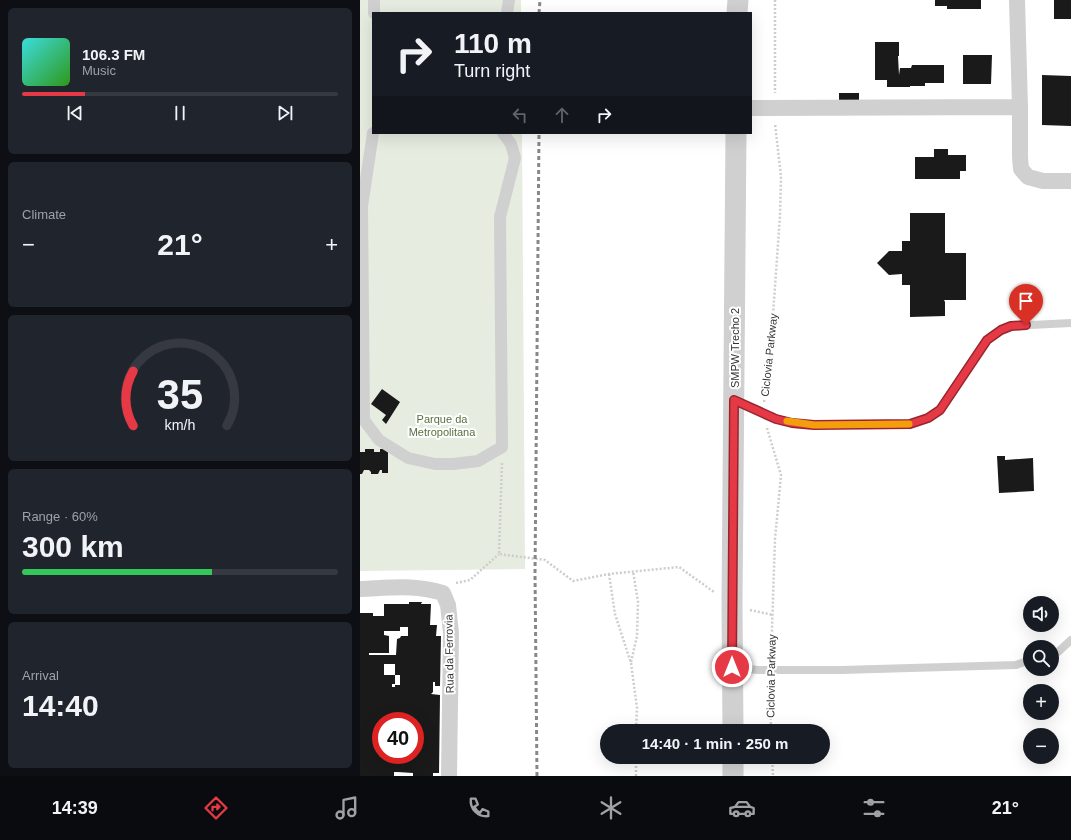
<!DOCTYPE html>
<meta charset="utf-8">
<style>
body{margin:0;font-family:Helvetica,sans-serif;background:#20242c;color:#f1f3f6;height:100vh;display:flex;flex-direction:column;font-size:15px;white-space:nowrap}
*{box-sizing:border-box;margin:0}
p{font-size:13px;color:#9ea1a6}
.icon{flex:none;width:22px;height:22px;fill:none;stroke:currentColor;stroke-width:2;stroke-linecap:round;stroke-linejoin:round}
.map{position:relative;flex:1;overflow:hidden}
.side{display:flex;flex-direction:column;gap:8px;padding:8px;background:#0d0f14;width:360px}
.side>*{flex:none}
.guide{position:absolute;left:12px;top:12px;width:380px;height:122px;border-radius:0px;box-shadow:0 4px 16px #0002;background:#171b24;color:#f1f3f6;overflow:hidden}
.tools{position:absolute;left:663px;top:596px;display:grid;gap:8px}
.tools a{display:grid;place-items:center;width:36px;height:36px;border-radius:50%;background:#171b24;box-shadow:0 4px 16px #0002;font-size:20px}
.speed{position:absolute;left:12px;top:712px;display:flex;gap:8px;font-size:20px;font-weight:700;text-align:center}
.speed>*{display:grid;place-content:center;width:52px;height:52px;border-radius:50%;background:#171b24;box-shadow:0 4px 16px #0002;line-height:1}
.speed .limit{border:6px solid #d22;background:#fff;color:#111}
.pin{position:absolute;display:grid;place-items:center;width:34px;height:34px;color:#fff;margin:-41px -17px;border-radius:50% 50% 50% 0;rotate:-45deg;box-shadow:0 0 4px #0007}
.pin .icon{rotate:45deg}
.me{position:absolute;width:44px;margin:-22px;rotate:0deg;stroke-linejoin:round;filter:drop-shadow(0 0 3px #0008)}
.turn{display:flex;align-items:center;gap:14px;height:84px;padding:0 16px;font-size:18px}
.turn .icon{width:52px;height:52px;stroke-width:2.5}
.turn b{display:block;font-size:28px;line-height:34px}
.lanes{display:flex;align-items:center;height:38px;padding:0 16px;background:#0003;justify-content:center;gap:20px;direction:ltr}
.lanes .off{opacity:.35}
.big{font-size:30px;font-weight:700;line-height:1.1}
.side .widget{flex:1;display:flex;flex-direction:column;justify-content:center;gap:6px;min-width:0;padding:0 14px;border-radius:6px;background:#20242c}
.side .dial{align-items:center;gap:0}
.dial svg{height:104px;overflow:visible;fill:none;stroke:#363941;stroke-width:7;stroke-linecap:round;text-anchor:middle}
.dial text{fill:#f1f3f6;stroke:none}
.song{display:flex;align-items:center;gap:12px}
.cover{width:48px;height:48px;border-radius:6px;background:linear-gradient(135deg,hsl(180 70% 55%),hsl(110 70% 35%))}
.played{height:4px;border-radius:2px;background:linear-gradient(90deg,#e63946 20%,#363941 20%)}
.keys{display:flex;justify-content:space-around;direction:ltr}
.heat{display:flex;justify-content:space-between;align-items:center;font-size:22px;direction:ltr}
.charge{height:6px;border-radius:3px;background:linear-gradient(90deg,#34c759 60%,#363941 0)}
.trip{position:absolute;left:240px;top:724px;width:230px;height:40px;border-radius:20px;background:#171b24;box-shadow:0 4px 16px #0002;font-weight:700;line-height:40px;text-align:center}
.tab-bar{display:flex;height:64px;justify-content:space-around;align-items:center;background:#090b0e;color:#9ea1a6}
.tab-bar .icon{width:28px;height:28px}
.tab-bar .on{color:#e63946}
.tab-bar b{font-size:18px;color:#f1f3f6}
main{display:flex;flex:1;min-height:0}
.map>svg:first-child{display:block}
.green{fill:#e6ecdf}
.building{fill:#1a1a1a;fill-rule:evenodd}
.lines{fill:none;stroke-linecap:round;stroke-linejoin:round}
.path{stroke:#cdcdcd;stroke-width:2.5;stroke-dasharray:2 2;stroke-linecap:butt}
.service{stroke:#d0d0d0;stroke-width:8}
.pedestrian{stroke:#d0d0d0;stroke-width:12}
.minor{stroke:#d0d0d0;stroke-width:16}
.tertiary{stroke:#d0d0d0;stroke-width:21}
.rail{stroke:#888;stroke-width:3;stroke-dasharray:4 3;stroke-linecap:butt}
.route-casing{stroke:#96252e;stroke-width:10}
.route{stroke:#e63946;stroke-width:7}
.slow{stroke:#f59e0b;stroke-width:7}
.labels{text-anchor:middle;dominant-baseline:central;stroke-width:4;stroke-linejoin:round;paint-order:stroke}
.street-label{font-size:11px;fill:#333;stroke:#fff}
.park-label{font-size:11px;fill:#56703f;stroke:#fff}
</style>
<main>
<section class="side">
<div class="widget">
<div class="song"><i class="cover"></i><div><b>106.3 FM</b><p>Music</p></div></div>
<div class="played"></div>
<div class="keys"><svg class="icon" aria-label="previous" viewBox="0 0 24 24"><path d="M18 5L8 12l10 7zM5 5v14"/></svg><svg class="icon" aria-label="pause" viewBox="0 0 24 24"><path d="M8 5v14M16 5v14"/></svg><svg class="icon" aria-label="next" viewBox="0 0 24 24"><path d="M6 5l10 7-10 7zM19 5v14"/></svg></div>
</div>
<div class="widget"><p>Climate</p>
<div class="heat"><a>−</a><b class="big">21°</b><a>+</a></div>
</div>
<div class="widget dial"><svg viewBox="0 0 100 80">
<path d="M14 69A42 42 0 1 1 86 69"/>
<path d="M14 69A42 42 0 0 1 14 27" stroke="#e63946"/>
<text x="50" y="56" font-size="32" font-weight="700">35</text>
<text x="50" y="72" font-size="11">km/h</text>
</svg></div>
<div class="widget"><p>Range · 60%</p><b class="big">300 km</b><div class="charge"></div></div>
<div class="widget"><p>Arrival</p><b class="big">14:40</b></div>
</section>
<div class="map">
<svg width="711" height="776" viewBox="0 0 711 776">
<rect width="100%" height="100%" fill="#fff"/>
<!-- green -->
<path class="green" d="M0 0H161V13H13V133H162L165 569 0 571Z"/>
<!-- building -->
<path class="building" d="M575 0H621V9H587V6H575Z
M694 0H711V19H694Z
M515 42H539V56H538L539 75 540 68H551L552 65H584V83H565V86H550V87H527V80H515Z
M603 55H632L631 84H603Z
M682 75 711 76V126L682 125Z
M479 93H499V104H479Z
M574 149H588V155H606V171H600V179H555V157H574Z
M550 213H585V253H606V300H584L585 302V316L550 317V285H542V274L529 275 517 263 529 251H542V241H550Z
M22 389 40 402 26 424 22 420 26 415 11 404Z
M5 449H14V452H20V449H28V473H22V470H20L18 474H11V472L9 470H4L2 474H0V452H5Z
M637 456H645V460L673 458 674 491 639 493Z
M49 602H62L61 604H71L70 625H77L76 636H81L80 686H75V682H73V692L71 694 80 695 79 773H73V776H53V773L38 772H34V776H0V613H13V616H24V604H49ZM40 627H48V636H41L40 638 37 639 36 655H9V653H29V636L24 635V631H40ZM24 664H35V675H24ZM35 675H40V685H35V687H32V684H35ZM21 721H55V755H21Z"/>
<g class="lines">
<!-- path -->
<path class="path" d="M415 0V93
M404 402 410 357 420 216 421 176 415 124
M407 428 421 475 415 539 411 659
M142 463 139 554 185 560 213 581 249 574 319 567 354 592
M249 574 255 614 271 663 277 708 276 731
M96 583 110 580 139 554
M390 610 413 615
M271 662 277 636 278 602 273 571
M410 682 411 731
M412 757 413 776
M276 776V757"/>
<!-- service -->
<path class="service" d="M375 400 416 419 432 423 454 425 550 424 568 418 580 410 627 340 641 330 651 326 711 323
M692 654 698 652 711 640
M374 667 397 670H481L656 665 670 660"/>
<!-- pedestrian -->
<path class="pedestrian" d="M14 0V13
M147 13 149 0
M13 133 2 206 4 420 19 440 48 458 75 464H93L118 461 142 447 140 217 155 158 151 144 143 133"/>
<!-- minor -->
<path class="minor" d="M657 0 660 107
M391 108 660 107V157L661 169 668 177 683 181H711
M0 589C28 588 56 584 83 593L88 605 91 633 89 776"/>
<!-- tertiary -->
<path class="tertiary" d="M377 13 378 0
M373 731 372 604 376 133
M373 757V776"/>
<!-- rail -->
<path class="rail" d="M179 13 180 0
M177 776 175 573 179 133"/>
</g>
<g class="lines">
<!-- route casing -->
<g class="route-casing">
<path id="route" d="M372 667 374 400 416 419 432 423 454 425 550 424 568 418 580 410 627 340 641 330 651 326 666 325"/>
</g>
<!-- route -->
<use href="#route" class="route"/>
<!-- slow -->
<path class="slow" d="M427 421 454 425 549 424"/>
</g>
<g class="labels">
<!-- street labels -->
<g class="street-label">
<text transform="translate(375 348) rotate(-90)">SMPW Trecho 2</text>
<text transform="translate(409 355) rotate(-84)">Ciclovia Parkway</text>
<text transform="translate(89 654) rotate(-91)">Rua da Ferrovia</text>
<text transform="translate(411 676) rotate(-89)">Ciclovia Parkway</text>
</g>
<!-- park labels -->
<g class="park-label">
<text x="82" y="419">Parque da<tspan x="82" dy="13">Metropolitana</tspan></text>
</g>
</g>
</svg>
<div class="tools">
<a><svg class="icon" aria-label="sound" viewBox="0 0 24 24"><path d="M4 9h4l5-4v14l-5-4H4zM17 9q2 3 0 6"/></svg></a>
<a><svg class="icon" aria-label="search" viewBox="0 0 24 24"><circle cx="10" cy="10" r="6"/><path d="M15 15l6 6"/></svg></a>
<a>+</a>
<a>−</a>
</div>
<div class="speed"><div class="limit">40</div></div>
<div class="pin" style="left:666px;top:325px;background:#d93025"><svg class="icon" aria-label="arrive" viewBox="0 0 24 24"><path d="M6 21V4h12l-3 4 3 4H6"/></svg></div>
<svg class="me" style="left:372px;top:667px" viewBox="-20 -20 40 40"><circle r="17" fill="#e63946" stroke="#fff" stroke-width="3"/><path d="M0-11L8 9 0 5-8 9z" fill="#fff"/></svg>
<div class="trip">14:40 · 1 min · 250 m</div>
<div class="guide">
<div class="turn"><svg class="icon" aria-label="right" viewBox="0 0 24 24"><path d="M7 20v-9h11M14 6l5 5-5 5"/></svg><div><b>110 m</b>Turn right</div></div>
<div class="lanes"><svg class="icon off" aria-label="left" viewBox="0 0 24 24"><path d="M17 20v-9H6M10 6l-5 5 5 5"/></svg><svg class="icon off" aria-label="ahead" viewBox="0 0 24 24"><path d="M12 20V5M6 11l6-6 6 6"/></svg><svg class="icon" aria-label="right" viewBox="0 0 24 24"><path d="M7 20v-9h11M14 6l5 5-5 5"/></svg></div>
</div>
</div>
</main>
<nav class="tab-bar">
<b>14:39</b>
<svg class="icon on" aria-label="directions" viewBox="0 0 24 24"><path d="M12 3l9 9-9 9-9-9zM9 14v-3h6M13 9l2 2-2 2"/></svg>
<svg class="icon" aria-label="music" viewBox="0 0 24 24"><path d="M9 18V5l10-2v13"/><circle cx="6" cy="18" r="3"/><circle cx="16" cy="16" r="3"/></svg>
<svg class="icon" aria-label="phone" viewBox="0 0 24 24"><path d="M5 4h4l2 5-3 2q2 4 5 5l2-3 5 2v4C11 20 4 13 5 4z"/></svg>
<svg class="icon" aria-label="climate" viewBox="0 0 24 24"><path d="M12 3v18M4 7l16 10M4 17L20 7"/></svg>
<svg class="icon" aria-label="car" viewBox="0 0 24 24"><path d="M5 17H2v-5l4-1 3-4h7l3 4 3 1v5h-3M9 17h6M6 11h13"/><circle cx="7" cy="17" r="2"/><circle cx="17" cy="17" r="2"/></svg>
<svg class="icon" aria-label="filters" viewBox="0 0 24 24"><path d="M4 7h16M4 17h16"/><circle cx="9" cy="7" r="2"/><circle cx="15" cy="17" r="2"/></svg>
<b>21°</b>
</nav>
